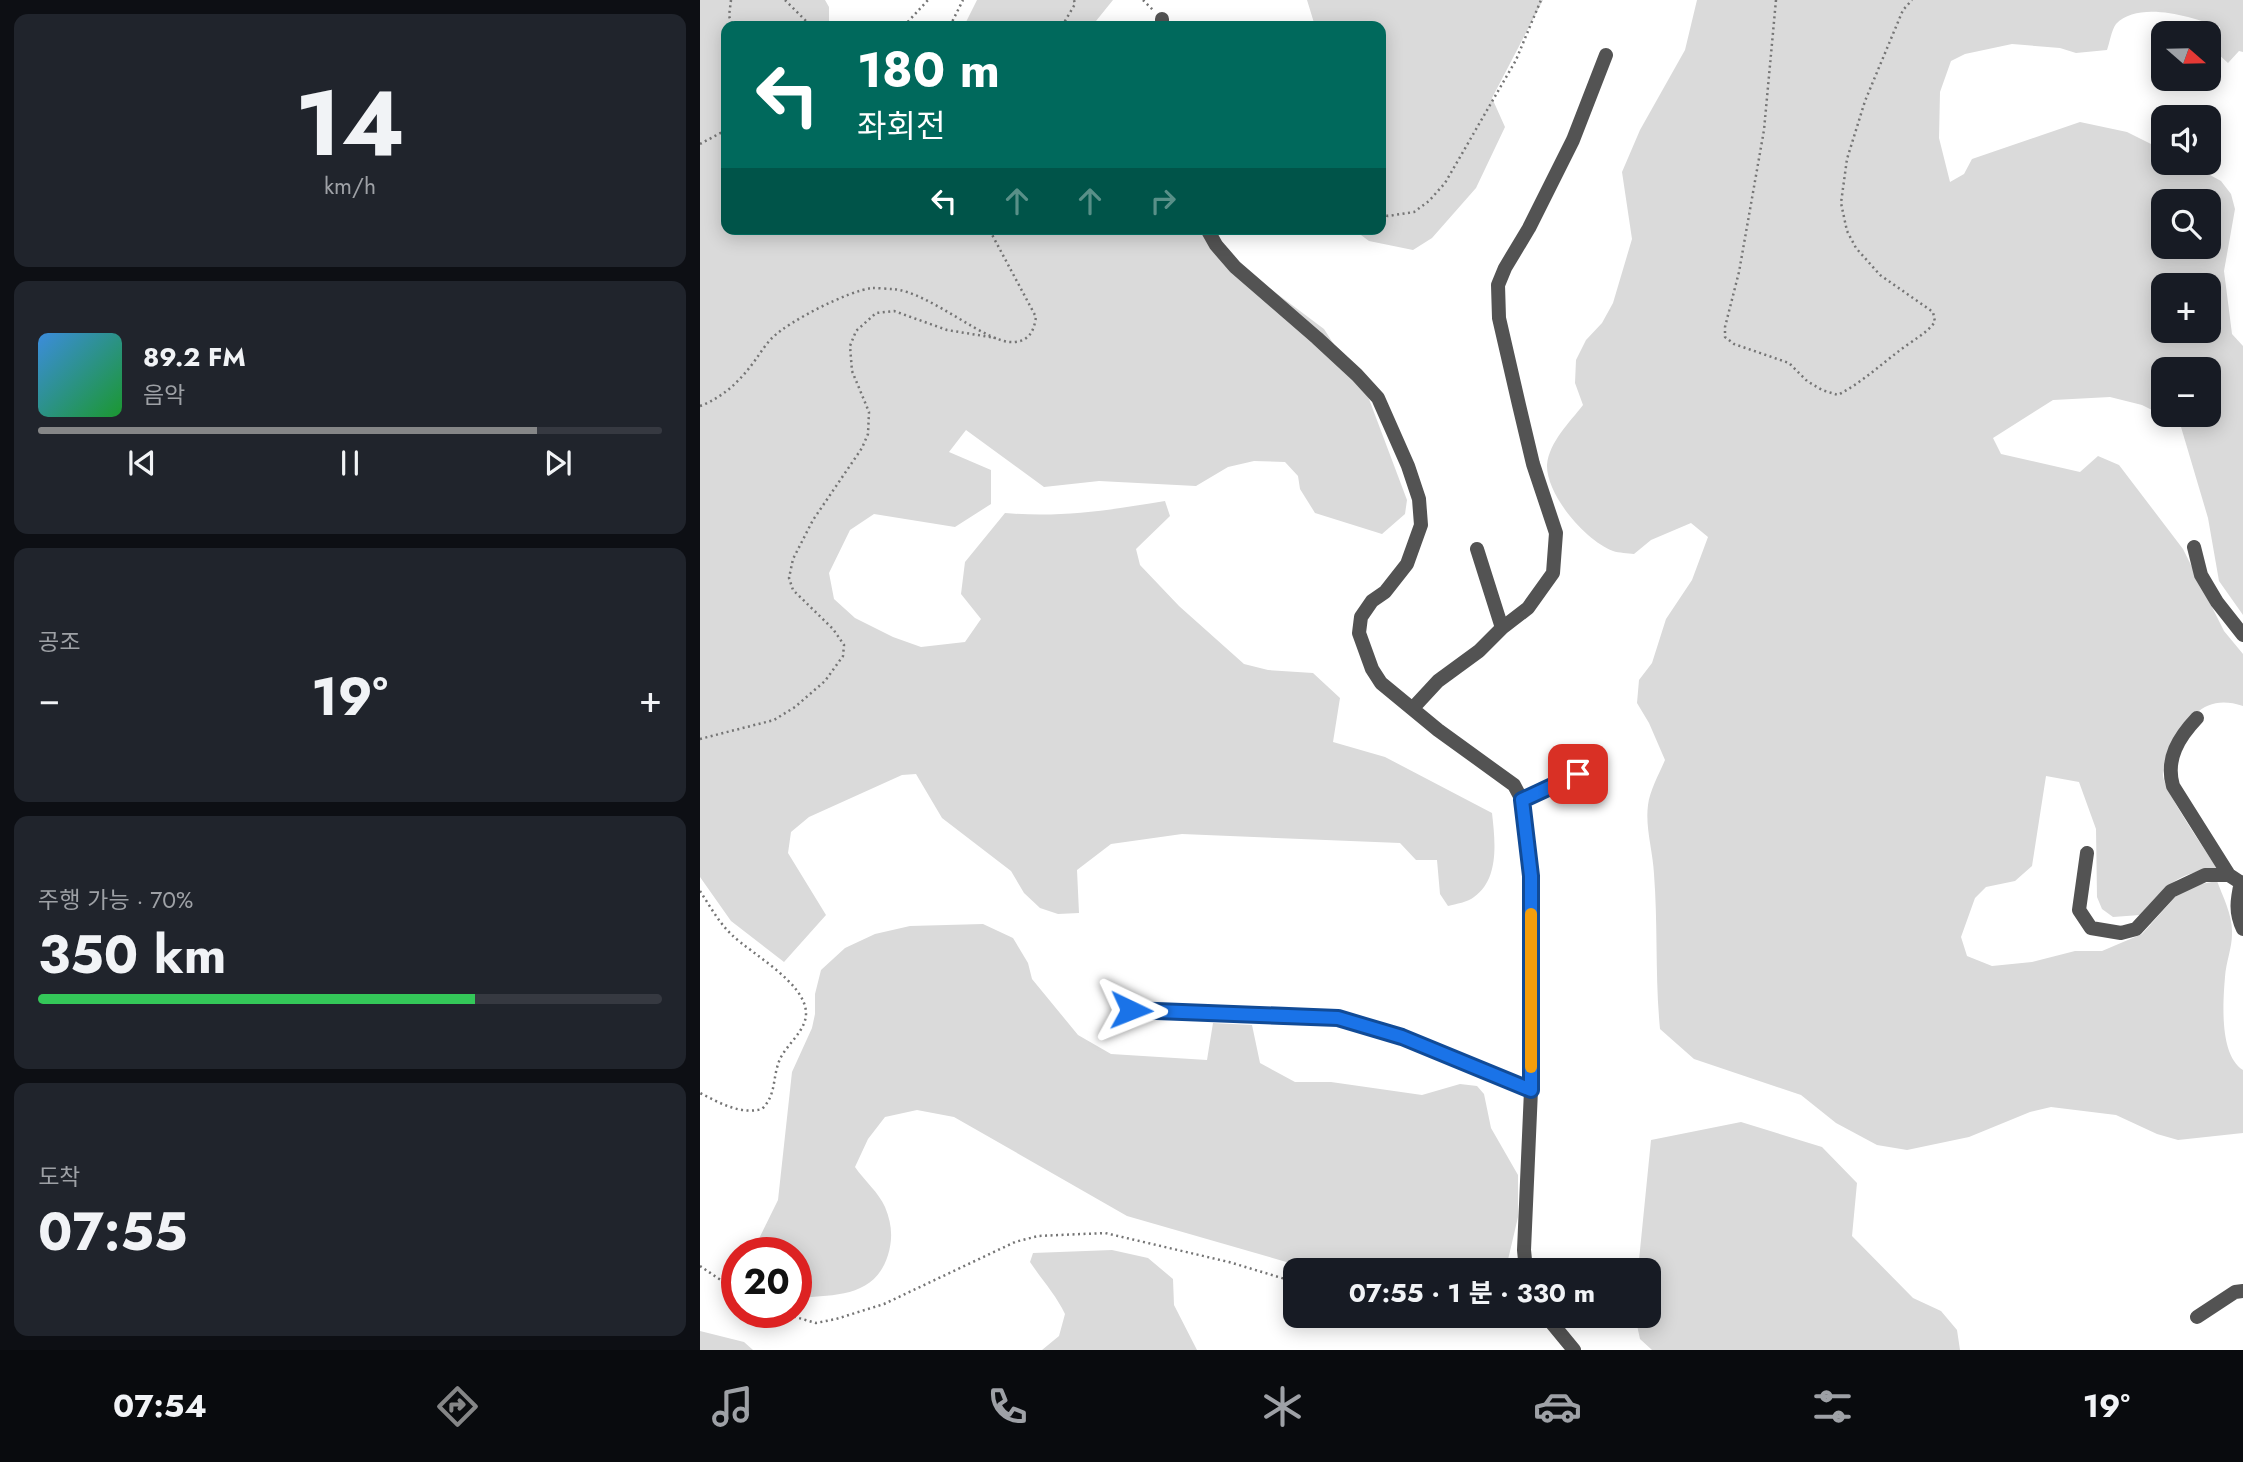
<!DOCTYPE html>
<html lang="ko">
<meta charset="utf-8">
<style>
body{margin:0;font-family:Jost,"Noto Sans KR",sans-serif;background:#20242c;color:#f1f3f6;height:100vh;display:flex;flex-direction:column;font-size:26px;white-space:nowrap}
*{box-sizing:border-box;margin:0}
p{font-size:23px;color:#9ea1a6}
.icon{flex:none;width:38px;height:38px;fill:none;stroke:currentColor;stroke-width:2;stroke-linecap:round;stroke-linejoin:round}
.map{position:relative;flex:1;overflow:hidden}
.side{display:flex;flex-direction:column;gap:14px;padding:14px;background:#0d0f14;width:700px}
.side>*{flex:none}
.guide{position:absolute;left:21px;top:21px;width:665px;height:214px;border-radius:14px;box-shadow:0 4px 18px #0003;background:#00695c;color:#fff;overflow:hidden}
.needle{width:46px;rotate:110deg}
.tools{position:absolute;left:1451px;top:21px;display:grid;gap:14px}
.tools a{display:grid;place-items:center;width:70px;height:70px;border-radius:14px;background:#171b24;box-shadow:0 4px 18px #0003;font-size:35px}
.speed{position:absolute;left:21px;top:1237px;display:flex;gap:14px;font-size:35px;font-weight:700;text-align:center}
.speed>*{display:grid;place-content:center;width:91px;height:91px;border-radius:50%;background:#171b24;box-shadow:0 4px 18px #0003;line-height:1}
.speed .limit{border:10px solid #d22;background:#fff;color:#111}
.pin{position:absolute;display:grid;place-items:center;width:60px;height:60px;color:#fff;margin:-30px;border-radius:14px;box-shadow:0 4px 10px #0006}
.me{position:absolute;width:77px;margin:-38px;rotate:92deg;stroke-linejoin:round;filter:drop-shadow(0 0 5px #0008)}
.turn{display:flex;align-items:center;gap:24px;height:147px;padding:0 21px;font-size:32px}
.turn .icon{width:91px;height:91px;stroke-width:2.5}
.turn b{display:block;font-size:49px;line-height:60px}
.lanes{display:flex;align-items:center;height:66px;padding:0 21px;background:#0003;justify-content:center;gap:35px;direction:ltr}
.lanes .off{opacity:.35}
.big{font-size:52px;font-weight:700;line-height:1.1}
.side .widget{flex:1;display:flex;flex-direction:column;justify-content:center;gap:10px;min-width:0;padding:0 24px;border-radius:14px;background:#20242c}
.side .dial{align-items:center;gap:0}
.dial b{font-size:91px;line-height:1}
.song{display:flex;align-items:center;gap:21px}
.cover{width:84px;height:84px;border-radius:10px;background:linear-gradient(135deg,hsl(210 70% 55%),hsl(130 70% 35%))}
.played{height:7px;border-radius:4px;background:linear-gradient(90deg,#858687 80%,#363941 80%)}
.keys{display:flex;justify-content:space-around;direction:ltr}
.heat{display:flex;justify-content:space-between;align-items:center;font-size:38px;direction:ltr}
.charge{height:10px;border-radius:5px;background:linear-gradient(90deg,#34c759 70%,#363941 0)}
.trip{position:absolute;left:583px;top:1258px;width:378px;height:70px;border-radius:14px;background:#171b24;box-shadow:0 4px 18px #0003;font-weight:700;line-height:70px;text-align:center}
.tabs{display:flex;height:112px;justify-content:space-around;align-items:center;background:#090b0e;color:#9ea1a6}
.tabs .icon{width:49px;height:49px}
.tabs .on{color:#858687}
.tabs b{font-size:32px;color:#f1f3f6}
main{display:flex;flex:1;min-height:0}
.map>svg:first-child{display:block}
.green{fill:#dadada;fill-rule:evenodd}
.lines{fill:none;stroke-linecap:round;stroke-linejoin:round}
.path{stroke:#757575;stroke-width:2.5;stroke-dasharray:2 3.5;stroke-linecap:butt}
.lane{stroke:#535353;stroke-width:7}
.street{stroke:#535353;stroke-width:14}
.route-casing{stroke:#114b97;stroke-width:18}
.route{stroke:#1a73e8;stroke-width:12}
.slow{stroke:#f59e0b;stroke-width:12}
</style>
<main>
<section class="side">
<div class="widget dial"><b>14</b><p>km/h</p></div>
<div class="widget">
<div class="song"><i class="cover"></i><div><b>89.2 FM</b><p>음악</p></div></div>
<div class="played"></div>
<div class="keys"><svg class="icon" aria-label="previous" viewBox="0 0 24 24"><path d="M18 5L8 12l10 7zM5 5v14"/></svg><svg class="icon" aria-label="pause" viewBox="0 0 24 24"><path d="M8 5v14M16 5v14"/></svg><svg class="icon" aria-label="next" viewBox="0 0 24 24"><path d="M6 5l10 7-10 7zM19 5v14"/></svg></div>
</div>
<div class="widget"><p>공조</p>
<div class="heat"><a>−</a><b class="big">19°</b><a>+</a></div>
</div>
<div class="widget"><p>주행 가능 · 70%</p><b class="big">350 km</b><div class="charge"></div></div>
<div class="widget"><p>도착</p><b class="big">07:55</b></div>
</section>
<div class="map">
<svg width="1543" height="1350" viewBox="0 0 1543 1350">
<rect width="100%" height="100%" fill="#fff"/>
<!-- green -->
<path class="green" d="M0 0H125L129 7V26H26V229H501L511 244 624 329 669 399 707 500 705 514 682 534 615 513 600 489 598 476 585 462 554 461 528 467 496 486 399 481 344 487 266 430 249 452 291 470V504L255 527 174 514 150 530 129 573 134 599 155 618 193 637 221 647 265 642 281 619 261 594 265 562 305 513C362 518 410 510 465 501L470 516 436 549 440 565 479 606 544 664 568 670 613 673 640 698 633 742 685 757 792 813C795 840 800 879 774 897 768 902 756 904 748 906L740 894 737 860H716L700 843 482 834 411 844 377 870 379 913 358 914 340 908 324 893 311 871 242 818 216 774 202 775 109 817 91 832 88 853 126 915 84 962 31 921 0 877Z
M277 0H413L396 21V26H264Z
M607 0H843L792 98 805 127 776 188 732 238 713 250 669 241 653 229H681V26H615Z
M997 0H1543V52L1539 51 1528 63 1517 53 1520 27C1492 17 1439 0 1416 24 1411 31 1410 42 1407 50L1376 53 1360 48 1312 44 1265 54 1251 61 1240 92 1239 138 1250 182 1264 174 1272 159 1380 122 1427 132 1463 150V163H1488L1521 181 1531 194 1535 209 1524 271 1532 334 1543 346V615L1519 581 1508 518 1481 427 1466 417 1442 405 1410 397 1353 400 1293 438 1301 454 1380 472 1398 456 1419 465 1483 549 1524 631 1543 654V706C1508 694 1491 714 1475 741 1468 751 1462 763 1463 776 1465 792 1506 851 1517 868 1476 873 1466 886 1440 915L1413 917 1402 909 1397 897 1396 829 1379 782 1346 776 1332 866 1315 881 1286 887 1275 898 1261 937 1267 956 1292 966 1332 962 1375 951H1402L1442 934 1476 896 1496 885 1517 881C1523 897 1533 916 1532 934 1532 948 1526 962 1525 977 1523 1002 1519 1055 1543 1070V1133L1478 1140 1457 1134 1416 1115 1351 1107 1330 1112 1269 1137 1207 1150 1177 1145 1136 1123 1101 1095 994 1059 960 1029C955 977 958 926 954 874 953 851 945 828 948 805 950 790 959 774 965 760L949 723 937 703 939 680 952 663 966 619 992 580 1008 537 991 523 951 540 934 554C928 553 919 553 913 551 886 541 846 495 847 465 849 442 870 422 883 405L875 383 876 360 886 340 902 323 913 303 932 239 922 172 940 130 985 50ZM1463 201H1508V247H1463ZM1463 285H1508V331H1463ZM1463 369H1508V415H1463Z
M283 924 313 938 328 963 332 979 378 1035 411 1054 507 1060 513 1023 552 1025 560 1063 595 1082H631L722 1095 760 1084 777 1086 784 1094 791 1128 818 1175V1217L807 1264 790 1270H614L427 1216 254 1117 217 1110 185 1117 168 1139 155 1167C164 1180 179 1193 185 1207 192 1224 193 1238 188 1255 175 1298 133 1295 96 1298V1253H52L78 1200 92 1072 112 1028 115 1014V994L121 970 145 948 175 934 210 926Z
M1041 1122 1122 1147 1157 1183 1152 1236 1213 1298 1241 1311 1257 1330 1260 1350H952L940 1339 935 1316H948V1270H938L951 1140Z
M412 1250 448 1258 473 1279 474 1305 497 1350H342L359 1336 365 1314C356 1295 342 1280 330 1262L333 1253Z
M0 1331 44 1342 53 1350H0Z"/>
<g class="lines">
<!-- path -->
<path class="path" d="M31 0 29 16 33 26
M85 0 111 26
M443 0 453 10
M1076 0 1064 130 1039 272 1025 327V337L1034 344 1089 363 1107 381 1122 390 1138 395C1166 380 1184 361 1210 343 1220 336 1227 332 1235 322L1233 312 1180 275 1156 248 1147 231 1141 203 1147 159 1165 101 1203 10 1212 0
M204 26 228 0
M250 26 263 0
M362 26 375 4 374 0
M0 144 26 130
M681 214 688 216 714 212 729 201 745 183 816 60 841 0
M0 406C24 397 41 380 56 359 61 352 66 344 72 338 89 321 148 291 172 288 178 288 187 289 193 289 230 292 288 345 314 342 330 341 334 330 336 317L289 229
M0 739 74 720 95 707 125 681 143 656 144 645 133 629 93 590 89 578 93 559 113 520 162 448 168 434 169 412 152 371 150 346 156 331 176 313 194 311 247 330 296 338
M0 891C10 906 19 923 32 935 53 955 104 982 106 1012 107 1030 87 1044 80 1059 72 1077 77 1094 62 1109 40 1115 20 1103 0 1093
M0 1266 37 1291
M78 1312 116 1323 136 1319 184 1304 315 1242 338 1236 405 1233 529 1262 595 1282"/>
<!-- lane -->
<path class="lane" d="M431 1010 638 1018 702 1037 831 1090"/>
<!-- street -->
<path class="street" d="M462 26V19
M507 229 516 245 535 267 617 338 657 375 678 398 708 466 719 499 721 525 707 564 685 592 672 601 661 617 659 633 672 669 681 683 738 730 814 785 822 800 831 875V1090L824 1250 826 1270
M1494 547 1501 575 1517 602 1543 635
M777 549 802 628
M713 708 738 681 779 651 802 628 828 608 853 573 856 533 833 464 819 405 799 318 798 285 805 268 829 228 873 140 906 55
M1497 718C1479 737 1465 759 1473 786L1529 875
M822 800 879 774
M1387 853 1379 910 1391 928 1421 933 1436 929 1471 891 1505 875H1529L1543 884
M1541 882C1537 900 1535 912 1543 929
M846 1316 874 1350
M1497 1317 1535 1292 1543 1291"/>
</g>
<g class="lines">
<!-- route casing -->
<g class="route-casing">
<path id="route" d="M431 1010 638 1018 702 1037 831 1090V876L822 800 878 774"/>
</g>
<!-- route -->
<use href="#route" class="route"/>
<!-- slow -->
<path class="slow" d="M831 1067V914"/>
</g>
</svg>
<div class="tools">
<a><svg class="needle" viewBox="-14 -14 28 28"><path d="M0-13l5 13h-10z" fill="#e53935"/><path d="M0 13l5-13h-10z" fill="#9ea1a6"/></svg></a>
<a><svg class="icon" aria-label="sound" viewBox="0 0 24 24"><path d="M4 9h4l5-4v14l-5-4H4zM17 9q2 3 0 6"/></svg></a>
<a><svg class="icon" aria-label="search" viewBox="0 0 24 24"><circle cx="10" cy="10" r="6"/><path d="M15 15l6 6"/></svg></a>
<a>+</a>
<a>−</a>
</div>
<div class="speed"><div class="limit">20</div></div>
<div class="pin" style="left:878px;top:774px;background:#d93025"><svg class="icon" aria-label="arrive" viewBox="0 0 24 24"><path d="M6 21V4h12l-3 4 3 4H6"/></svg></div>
<svg class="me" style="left:431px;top:1010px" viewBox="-20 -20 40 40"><path d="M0-17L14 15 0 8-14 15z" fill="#1a73e8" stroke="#fff" stroke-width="4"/></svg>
<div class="trip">07:55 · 1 분 · 330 m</div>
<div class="guide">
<div class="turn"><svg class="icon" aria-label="left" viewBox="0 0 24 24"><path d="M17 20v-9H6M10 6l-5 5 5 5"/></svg><div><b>180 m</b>좌회전</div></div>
<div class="lanes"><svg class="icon" aria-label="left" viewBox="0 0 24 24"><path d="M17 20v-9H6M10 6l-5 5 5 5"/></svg><svg class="icon off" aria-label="ahead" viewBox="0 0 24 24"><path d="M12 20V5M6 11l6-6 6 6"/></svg><svg class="icon off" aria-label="ahead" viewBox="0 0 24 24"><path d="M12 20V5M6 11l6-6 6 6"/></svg><svg class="icon off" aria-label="right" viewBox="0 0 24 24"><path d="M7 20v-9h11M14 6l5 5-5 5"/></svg></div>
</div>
</div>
</main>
<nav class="tabs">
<b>07:54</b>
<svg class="icon on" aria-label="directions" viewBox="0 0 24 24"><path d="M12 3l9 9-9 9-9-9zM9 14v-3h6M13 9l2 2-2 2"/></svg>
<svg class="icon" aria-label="music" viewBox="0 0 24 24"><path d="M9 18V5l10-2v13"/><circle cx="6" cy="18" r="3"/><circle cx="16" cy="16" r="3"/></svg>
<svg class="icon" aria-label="phone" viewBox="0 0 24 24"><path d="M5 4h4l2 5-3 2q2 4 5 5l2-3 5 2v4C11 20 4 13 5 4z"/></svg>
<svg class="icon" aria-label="climate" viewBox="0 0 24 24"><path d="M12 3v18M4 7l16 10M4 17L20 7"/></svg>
<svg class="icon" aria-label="car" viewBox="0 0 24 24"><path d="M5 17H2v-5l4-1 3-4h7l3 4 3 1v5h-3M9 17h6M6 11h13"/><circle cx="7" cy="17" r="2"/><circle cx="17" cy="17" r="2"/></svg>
<svg class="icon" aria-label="filters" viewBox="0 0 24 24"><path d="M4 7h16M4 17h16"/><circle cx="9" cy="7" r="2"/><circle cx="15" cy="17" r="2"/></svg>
<b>19°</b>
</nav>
